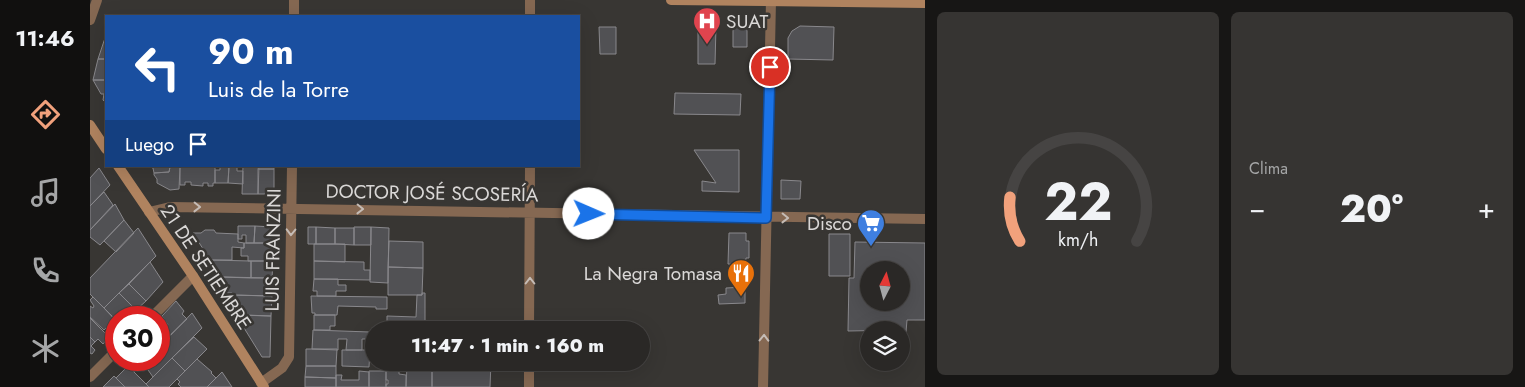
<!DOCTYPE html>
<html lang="es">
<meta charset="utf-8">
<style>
body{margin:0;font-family:Jost,sans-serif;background:#363432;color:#f1f3f6;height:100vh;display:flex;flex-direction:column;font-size:19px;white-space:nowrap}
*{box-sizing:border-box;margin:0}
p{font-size:16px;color:#a5a6a7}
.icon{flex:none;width:28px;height:28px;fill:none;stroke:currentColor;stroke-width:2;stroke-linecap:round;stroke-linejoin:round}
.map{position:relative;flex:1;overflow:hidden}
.side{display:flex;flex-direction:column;gap:12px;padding:12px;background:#171615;width:600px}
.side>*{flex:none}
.hud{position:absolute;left:15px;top:15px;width:475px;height:152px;border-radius:0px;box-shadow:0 5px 20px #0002,0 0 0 1px #464443;background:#1a4fa0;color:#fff;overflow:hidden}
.needle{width:32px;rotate:6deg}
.buttons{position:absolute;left:770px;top:261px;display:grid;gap:10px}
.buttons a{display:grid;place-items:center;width:50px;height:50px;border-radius:50%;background:#2a2826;box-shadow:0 5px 20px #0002,0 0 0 1px #464443;font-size:25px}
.speed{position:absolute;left:15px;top:306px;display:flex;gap:10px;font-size:25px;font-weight:700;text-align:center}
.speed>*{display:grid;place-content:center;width:65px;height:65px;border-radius:50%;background:#2a2826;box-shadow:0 5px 20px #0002,0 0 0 1px #464443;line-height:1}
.speed .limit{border:8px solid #d22;background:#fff;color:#111}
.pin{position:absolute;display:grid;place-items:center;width:42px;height:42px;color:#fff;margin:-21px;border:2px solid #fff;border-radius:50%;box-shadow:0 1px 5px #0007}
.me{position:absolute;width:55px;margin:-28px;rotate:91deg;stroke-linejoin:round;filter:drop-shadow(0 0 4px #0008)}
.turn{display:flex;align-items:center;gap:18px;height:105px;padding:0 20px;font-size:22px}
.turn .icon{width:65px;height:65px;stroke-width:2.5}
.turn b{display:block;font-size:35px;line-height:42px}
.then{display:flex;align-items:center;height:48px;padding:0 20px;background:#0003;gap:10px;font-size:19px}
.big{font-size:38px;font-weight:800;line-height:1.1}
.side .card{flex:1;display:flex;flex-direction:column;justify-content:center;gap:8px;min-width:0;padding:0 18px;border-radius:8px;background:#363432}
.side .dial{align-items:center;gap:0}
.dial svg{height:130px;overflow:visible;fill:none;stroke:#464443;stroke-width:7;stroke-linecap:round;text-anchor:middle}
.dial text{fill:#f1f3f6;stroke:none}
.heat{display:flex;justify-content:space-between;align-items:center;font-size:28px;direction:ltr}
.side .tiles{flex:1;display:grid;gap:12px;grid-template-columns:repeat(2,1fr)}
.trip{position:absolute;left:275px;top:321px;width:285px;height:50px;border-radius:25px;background:#2a2826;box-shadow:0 5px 20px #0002,0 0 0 1px #464443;font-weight:800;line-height:50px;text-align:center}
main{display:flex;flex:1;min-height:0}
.tabs{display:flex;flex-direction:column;width:90px;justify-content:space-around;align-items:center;background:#11100f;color:#a5a6a7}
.tabs .icon{width:35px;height:35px}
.tabs .selected{color:#f1a17c}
.tabs b{font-size:22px;color:#f1f3f6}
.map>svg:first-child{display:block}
.building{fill:#515154;stroke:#89888c;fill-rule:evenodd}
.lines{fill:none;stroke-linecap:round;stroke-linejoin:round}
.street{stroke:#856852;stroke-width:10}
.secondary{stroke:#b0835f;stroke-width:10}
.oneway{stroke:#c5bcb6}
.route-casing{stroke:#114b97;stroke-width:12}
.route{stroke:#1a73e8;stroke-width:9}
.labels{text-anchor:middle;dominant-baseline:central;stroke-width:5;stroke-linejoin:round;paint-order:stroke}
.poi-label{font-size:19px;fill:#dad8d7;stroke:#383633;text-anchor:end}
.street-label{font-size:19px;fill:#dad8d7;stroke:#383633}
</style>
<main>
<nav class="tabs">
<b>11:46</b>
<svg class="icon selected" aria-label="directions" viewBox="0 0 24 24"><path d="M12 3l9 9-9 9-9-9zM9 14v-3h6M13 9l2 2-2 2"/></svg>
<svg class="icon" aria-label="music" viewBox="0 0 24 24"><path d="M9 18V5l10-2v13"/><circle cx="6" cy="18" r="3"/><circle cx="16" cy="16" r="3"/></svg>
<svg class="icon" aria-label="phone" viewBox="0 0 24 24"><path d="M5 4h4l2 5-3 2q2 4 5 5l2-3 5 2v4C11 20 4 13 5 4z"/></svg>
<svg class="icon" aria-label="climate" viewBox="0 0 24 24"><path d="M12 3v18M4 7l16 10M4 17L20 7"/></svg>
</nav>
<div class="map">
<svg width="835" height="387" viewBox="0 0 835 387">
<rect width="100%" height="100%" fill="#383633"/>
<!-- building -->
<path class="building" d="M608 25 626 26 625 64H608Z
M643 25H652L657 29V47H643Z
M710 26 744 27 743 60 698 59V38L702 31Z
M509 27H526V54H510Z
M16 36V59H8L14 41Z
M8 59H16V80H3Z
M3 80H16V103L13 100 14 94H11Z
M585 93 651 94 650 115 584 114Z
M604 150H649V192L612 191V181L626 183Z
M57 166H83L80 167 79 172 64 173 63 168Z
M125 166V183H123V186H118V183H113V186L101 185V182H95V185H90V166Z
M130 166H139L138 183H125V170H130Z
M139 166H147V171H153V184L138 183Z
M153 166H169L168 194H152Z
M169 166H184V169H168Z
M80 167H90L89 189 80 190 67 183V179L64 175V173L79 172Z
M9 168 20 185 0 206V178Z
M168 169H184V194H168Z
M691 180 711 181 710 199H691Z
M14 192 23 205 0 230V206Z
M25 204 34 220 10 245 0 237V230Z
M34 220 44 233 26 252 14 241Z
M148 226H165L164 243H156V235H152V239H148Z
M165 226 183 227V243H164Z
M218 227H226V244H218Z
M226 227 245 228V244H226Z
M264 227H281V245H264Z
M281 227 299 228 298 283 280 282Z
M48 228 66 256 14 308 0 294V278Z
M245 228H264V245L245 244Z
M115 230H124L126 233 148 234V242L154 243V248L142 247V260H120L103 233H111Z
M639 233H656V241H659V258H656L655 265 638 264Z
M739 234H760V276H739Z
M299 241 333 242V268L298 267Z
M765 242 835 243V320H817L816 332H811V330L758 331 759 278H764ZM779 270H811V302H779Z
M154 243H183V261H158V256H151V248H154Z
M224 244H255V262L224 261Z
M120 260 161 261V278L132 277Z
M161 261H183L182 278H161Z
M224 261 274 262V270H280V280L224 279Z
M60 262 73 282 56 301 39 284Z
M298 267 333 268 332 295H298Z
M132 277 182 278V296L142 295V293H137V285H132Z
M224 279H248V285H256V291H246V296H227V291H223Z
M39 284 56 301 46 310 29 293Z
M655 287V303L629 304 628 295 636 294V288Z
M29 293 42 306 38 310 42 314 39 318H26V321L14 308Z
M332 293H335V330H297V316L326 317 327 295H332Z
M142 295 182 296 181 316 155 315Z
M221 296 297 297V309H286V307L248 306 247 315H225V313H222Z
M3 297 25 319 14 330 0 317V306L3 308 4 306 0 300Z
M86 301 94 311 92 314 97 319 79 336 74 329 78 325 72 316Z
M102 313 112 328 63 377 51 360H69V342L81 335Z
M146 315 181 316 180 357H172Z
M224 315H245V326H240V330H224Z
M0 318 19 337 13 344 8 339 5 342 0 337Z
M69 322 79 336 72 340 69 335Z
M223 330 280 332V339H272V350H256L257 339H248V350L222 349Z
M0 337 5 342 1 346 5 350 2 354 0 353Z
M104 337 117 349 95 371 82 358Z
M280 345 284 346V359H279Z
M216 349H247L246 366H216Z
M252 350H280L279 367 252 366Z
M82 358 95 371 79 387H59L56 384Z
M107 359 122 372 121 373 126 378 117 387H91L88 384 90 382 87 379Z
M32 360H51L54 363 44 372Z
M342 362H401L400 387H342Z
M301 363H309V374L316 375V387H296V384H298V380H296V371H301Z
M317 365H338V369H342V387H316Z
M38 366 59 387H35L26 378Z
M216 366H246V378L215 377Z
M269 371 279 372V387H246V375H252L251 380H269Z
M279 371H296V387H279Z
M132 372 142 387H117Z
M24 376 35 387H13Z
M215 377 246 378V387H215Z"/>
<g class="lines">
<!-- street -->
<path class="street" d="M204 16V0
M440 16V0
M0 20 7 0
M59 212 80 207 835 219
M61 318 103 276
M439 330 440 166
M0 377 26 351
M171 383 192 368 199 357 202 166
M439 387V362
M673 387 681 0"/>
<!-- secondary -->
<path class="secondary" d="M581 0 835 3
M0 125 16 149
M28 166 103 276 174 387"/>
</g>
<!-- one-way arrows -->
<defs><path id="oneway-chevron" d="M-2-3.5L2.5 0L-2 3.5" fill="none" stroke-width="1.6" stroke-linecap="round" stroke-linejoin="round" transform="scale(1.25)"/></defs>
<g class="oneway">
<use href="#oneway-chevron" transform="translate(107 207) rotate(1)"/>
<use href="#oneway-chevron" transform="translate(270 209) rotate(1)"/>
<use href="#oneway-chevron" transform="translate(695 218) rotate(1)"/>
<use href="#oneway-chevron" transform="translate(201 232) rotate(91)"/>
<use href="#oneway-chevron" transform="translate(440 281) rotate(-90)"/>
<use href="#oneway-chevron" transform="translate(674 338) rotate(-89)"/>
</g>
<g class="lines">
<!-- route casing -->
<g class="route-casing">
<path id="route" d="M499 214 676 218 680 67"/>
</g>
<!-- route -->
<use href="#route" class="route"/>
</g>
<!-- icons -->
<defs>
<g id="hospital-pin" transform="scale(1.4375)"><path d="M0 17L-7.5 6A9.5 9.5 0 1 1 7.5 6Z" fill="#e0444e" stroke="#383633"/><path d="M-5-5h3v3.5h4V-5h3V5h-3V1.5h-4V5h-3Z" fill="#fff"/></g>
<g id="supermarket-pin" transform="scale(1.4375)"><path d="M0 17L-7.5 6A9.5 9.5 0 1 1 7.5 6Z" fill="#3f7fe0" stroke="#383633"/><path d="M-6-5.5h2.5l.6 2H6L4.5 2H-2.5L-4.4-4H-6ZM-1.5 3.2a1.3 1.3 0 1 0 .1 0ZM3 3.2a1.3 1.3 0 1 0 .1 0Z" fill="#fff"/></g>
<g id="restaurant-pin" transform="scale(1.4375)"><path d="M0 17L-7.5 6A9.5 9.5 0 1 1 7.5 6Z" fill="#e8710a" stroke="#383633"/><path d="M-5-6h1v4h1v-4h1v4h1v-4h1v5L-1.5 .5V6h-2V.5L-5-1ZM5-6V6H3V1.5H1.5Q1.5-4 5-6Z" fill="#fff"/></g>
</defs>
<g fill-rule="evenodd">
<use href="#hospital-pin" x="617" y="21"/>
<use href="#supermarket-pin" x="781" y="223"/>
<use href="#restaurant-pin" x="651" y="273"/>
</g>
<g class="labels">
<!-- poi labels -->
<g class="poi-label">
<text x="636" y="21" text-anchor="start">SUAT</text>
<text x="762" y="223">Disco</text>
<text x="632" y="273">La Negra Tomasa</text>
</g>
<!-- street labels -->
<g class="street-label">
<text transform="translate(342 193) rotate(1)">DOCTOR JOSÉ SCOSERÍA</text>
<text transform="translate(183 250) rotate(-89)">LUIS FRANZINI</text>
<text transform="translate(116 267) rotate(56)">21 DE SETIEMBRE</text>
</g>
</g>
</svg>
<div class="buttons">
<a><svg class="needle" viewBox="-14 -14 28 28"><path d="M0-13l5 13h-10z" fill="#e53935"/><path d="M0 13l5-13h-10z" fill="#a5a6a7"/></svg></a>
<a><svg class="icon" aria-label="layers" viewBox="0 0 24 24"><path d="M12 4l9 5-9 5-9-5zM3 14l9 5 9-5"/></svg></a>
</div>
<div class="speed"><div class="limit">30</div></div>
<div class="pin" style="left:680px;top:67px;background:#d93025"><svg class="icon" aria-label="arrive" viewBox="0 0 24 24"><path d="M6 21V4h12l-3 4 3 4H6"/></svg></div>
<svg class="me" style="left:499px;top:214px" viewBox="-20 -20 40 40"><circle r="19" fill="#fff"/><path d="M0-13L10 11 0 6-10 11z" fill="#1a73e8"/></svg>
<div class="trip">11:47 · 1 min · 160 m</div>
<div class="hud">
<div class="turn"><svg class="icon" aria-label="left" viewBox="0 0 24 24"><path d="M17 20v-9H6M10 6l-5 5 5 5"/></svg><div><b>90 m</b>Luis de la Torre</div></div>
<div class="then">Luego<svg class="icon" aria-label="arrive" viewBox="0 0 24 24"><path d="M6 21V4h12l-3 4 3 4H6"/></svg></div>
</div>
</div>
<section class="side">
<div class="tiles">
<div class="card dial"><svg viewBox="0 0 100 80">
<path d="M14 69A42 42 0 1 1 86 69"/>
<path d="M14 69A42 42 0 0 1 8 42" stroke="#f1a17c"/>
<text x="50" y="56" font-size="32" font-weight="700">22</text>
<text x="50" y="72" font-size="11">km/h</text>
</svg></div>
<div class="card"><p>Clima</p>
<div class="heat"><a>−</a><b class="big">20°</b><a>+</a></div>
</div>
</div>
</section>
</main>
